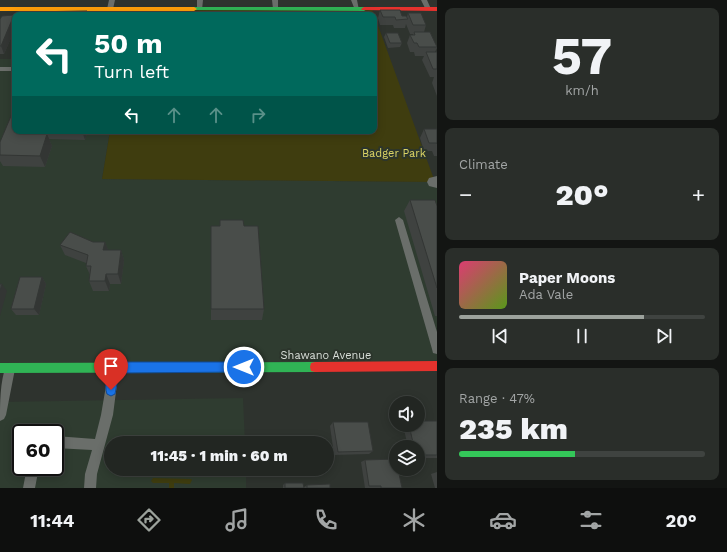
<!DOCTYPE html>
<meta charset="utf-8">
<style>
body{margin:0;font-family:"Work Sans",sans-serif;background:#2a2e2a;color:#f1f3f6;height:100vh;display:flex;flex-direction:column;font-size:15px;white-space:nowrap}
*{box-sizing:border-box;margin:0}
p{font-size:13px;color:#a2a5a5}
.icon{flex:none;width:22px;height:22px;fill:none;stroke:currentColor;stroke-width:2;stroke-linecap:round;stroke-linejoin:round}
.map{position:relative;flex:1;overflow:hidden}
.panel{display:flex;flex-direction:column;gap:8px;padding:8px;background:#131513;width:290px}
.panel>*{flex:none}
.guide{position:absolute;left:12px;top:12px;width:365px;height:122px;border-radius:8px;box-shadow:0 2px 10px #0003,0 0 0 1px #3f4340;background:#00695c;color:#fff;overflow:hidden}
.controls{position:absolute;left:389px;top:396px;display:grid;gap:8px}
.controls a{display:grid;place-items:center;width:36px;height:36px;border-radius:50%;background:#222622;box-shadow:0 2px 10px #0003,0 0 0 1px #3f4340;font-size:20px}
.speed{position:absolute;left:12px;top:424px;display:flex;gap:8px;font-size:20px;font-weight:700;text-align:center}
.speed>*{display:grid;place-content:center;width:52px;height:52px;border-radius:50%;background:#222622;box-shadow:0 2px 10px #0003,0 0 0 1px #3f4340;line-height:1}
.speed .limit{border:2px solid #111;border-radius:6px;background:#fff;color:#111}
.pin{position:absolute;display:grid;place-items:center;width:34px;height:34px;color:#fff;margin:-41px -17px;border-radius:50% 50% 50% 0;rotate:-45deg;box-shadow:0 0 4px #0007}
.pin .icon{rotate:45deg}
.me{position:absolute;width:44px;margin:-22px;rotate:270deg;stroke-linejoin:round;filter:drop-shadow(0 0 3px #0008)}
.turn{display:flex;align-items:center;gap:14px;height:84px;padding:0 16px;font-size:18px}
.turn .icon{width:52px;height:52px;stroke-width:2.5}
.turn b{display:block;font-size:28px;line-height:34px}
.lanes{display:flex;align-items:center;height:38px;padding:0 16px;background:#0003;justify-content:center;gap:20px;direction:ltr}
.lanes .off{opacity:.35}
.big{font-size:30px;font-weight:800;line-height:1.1}
.panel .widget{flex:1;display:flex;flex-direction:column;justify-content:center;gap:6px;min-width:0;padding:0 14px;border-radius:8px;background:#2a2e2a}
.panel .dial{align-items:center;gap:0}
.dial b{font-size:52px;line-height:1}
.song{display:flex;align-items:center;gap:12px}
.cover{width:48px;height:48px;border-radius:6px;background:linear-gradient(135deg,hsl(340 70% 55%),hsl(90 70% 35%))}
.played{height:4px;border-radius:2px;background:linear-gradient(90deg,#9ca29c 75%,#3f4340 75%)}
.keys{display:flex;justify-content:space-around;direction:ltr}
.heat{display:flex;justify-content:space-between;align-items:center;font-size:22px;direction:ltr}
.charge{height:6px;border-radius:3px;background:linear-gradient(90deg,#34c759 47%,#3f4340 0)}
.trip{position:absolute;left:104px;top:436px;width:230px;height:40px;border-radius:20px;background:#222622;box-shadow:0 2px 10px #0003,0 0 0 1px #3f4340;font-weight:800;line-height:40px;text-align:center}
.tab-bar{display:flex;height:64px;justify-content:space-around;align-items:center;background:#0e0f0e;color:#a2a5a5}
.tab-bar .icon{width:28px;height:28px}
.tab-bar .active{color:#9ca29c}
.tab-bar b{font-size:18px;color:#f1f3f6}
main{display:flex;flex:1;min-height:0}
.map>svg:first-child{display:block}
.built{fill:#2f3c30;fill-rule:evenodd}
.green{fill:#3f3d0f}
.lines{fill:none;stroke-linecap:round;stroke-linejoin:round}
.lane{fill:#6a6e6a;fill-rule:evenodd}
.street{fill:#6a6e6a;fill-rule:evenodd}
.fast{fill:#30b455;fill-rule:evenodd}
.slow{fill:#ff9f0a;fill-rule:evenodd}
.jam{fill:#e5322d;fill-rule:evenodd}
.wall{fill:#3f4240}
.shaded-wall{fill:#333634}
.building{fill:#494d4a;stroke:#333634}
.route{fill:#1a73e8;stroke:#114b97}
.labels{text-anchor:middle;dominant-baseline:central;stroke-width:4;stroke-linejoin:round;paint-order:stroke}
.park-label{font-size:11px;fill:#dcd565;stroke:#2c352c}
.street-label{font-size:11px;fill:#d8ded8;stroke:#2c352c}
</style>
<main>
<div class="map">
<svg width="437" height="488" viewBox="0 0 437 488">
<rect width="100%" height="100%" fill="#2e332e"/>
<!-- built -->
<path class="built" d="M0 59H15V131H110L102 179 437 182V366L0 368Z
M243 398 245 443H111V469H246V488H0V402ZM21 433H55V467H21Z"/>
<!-- green -->
<path class="green" d="M98 9H372L435 182 102 179 110 131H374V15H96Z
M153 478 191 479 192 480 190 484 174 483V488H169V483H153L151 481Z"/>
<g class="lines">
<!-- lane -->
<path class="lane" d="M109 0H115L113 9 110 11 107 9Z
M197 0H203L202 10 197 9Z
M272 0H278V10L273 9Z
M351 0H357L359 10H355Z
M421 0H427L431 9 430 10H426Z
M0 67H15V71H0Z
M399 217 403 220 437 332V354L433 353 432 349 395 220Z
M114 363 118 364 119 368 113 415 97 474 96 488H84L85 474 92 450 55 448V436L95 439 101 415 109 368 110 364Z
M10 364 14 365 15 369 6 415 4 419 0 421C0 402 0 383 6 365Z
M27 467H39L35 488H23Z"/>
<!-- street -->
<path class="street" d="M437 176V188L429 186 427 182 429 178Z"/>
<!-- fast -->
<path class="fast" d="M194 7H364L367 9 364 11 192 10V8Z
M315 362 319 363 320 367 319 371 315 372 0 373V363Z"/>
<!-- slow -->
<path class="slow" d="M0 7H194L197 9 194 11H0Z"/>
<!-- jam -->
<path class="jam" d="M364 7H437V11L362 10 361 9Z
M437 361V371L315 372 311 371 310 367 311 363 315 362Z"/>
</g>
<!-- wall -->
<path class="wall" d="M380 10 407 17 408 13 426 25 424 32 437 46V48L435 52H437V96L432 83 434 77H430L422 60 424 56H415L414 52H410L407 43 410 35H413V34H410L406 24 405 28H394L393 25H380L378 18Z
M14 15 15 18V29L4 54H0V19Z
M386 33 402 43 400 47 388 48 384 37Z
M424 129H437V156H434L432 151H424L420 138Z
M15 131H88L85 140 49 139 52 146 45 167 3 166 0 161V142Z
M410 200 437 206V316H435L404 211Z
M93 242H105L108 250H121L124 260 121 284H110L109 291H93L89 281 90 275 86 266V263L65 255 60 245Z
M42 277 46 284 39 315H16L11 309Z
M211 309H264L262 320H211Z
M437 421V458H418V447H408L403 425H418Z
M333 422 373 451 369 454 334 455 330 426Z
M365 460 402 488H365L361 462Z
M437 472V488H435L431 474Z
M285 483 304 488H283V485Z
M307 485 330 488H304V487Z"/>
<!-- shaded-wall -->
<path class="shaded-wall" d="M14 15 15 18V29L4 54 1 46Z
M39 131H42L45 139 47 134 52 146 45 167 40 156 38 134Z
M82 131H88L85 140Z
M105 242 109 252 103 250Z
M121 250 124 260 121 284 118 274Z
M106 274 110 284 109 291 105 281Z
M42 277 46 284 39 315 34 309Z
M2 284 7 291 0 316V291Z"/>
<!-- building -->
<path class="building" d="M380 10H400L402 16H406L408 19 396 20 395 17H383Z
M87 11 86 15H23L25 12Z
M408 13H421L426 25H413Z
M14 15 1 46H0V19L2 16Z
M414 32H430L437 47H419L417 43H414L410 35H415Z
M386 33H398L402 43H390Z
M426 52H437V69H433Z
M14 109H15V131H39L38 134H47L40 156 0 155V142Z
M424 129H437V144V143H429Z
M410 200H435L437 206V288Z
M220 220H243L244 226H258L264 309H211V226H220Z
M70 232 93 242H105L103 250H121L118 274H106L105 281H89L91 266H86L88 255 60 245Z
M20 277H42L34 309H11Z
M0 284H2L0 291Z
M418 421H437V455H418V447H414L409 425H418Z
M333 422H368L373 451 338 452Z
M396 459V469H398L402 488H381V486H369L365 460Z
M285 483H303L304 488H285Z
M330 484V488H307V485Z"/>
<!-- route -->
<path class="route" d="M114 362H244L248 363 250 367 248 371 244 372 119 373 115 394 111 396 107 394C104 386 107 372 111 364Z"/>
<g class="labels">
<!-- park labels -->
<g class="park-label">
<text x="394" y="153">Badger Park</text>
</g>
<!-- street labels -->
<g class="street-label">
<text x="326" y="355">Shawano Avenue</text>
</g>
</g>
</svg>
<div class="controls">
<a><svg class="icon" aria-label="sound" viewBox="0 0 24 24"><path d="M4 9h4l5-4v14l-5-4H4zM17 9q2 3 0 6"/></svg></a>
<a><svg class="icon" aria-label="layers" viewBox="0 0 24 24"><path d="M12 4l9 5-9 5-9-5zM3 14l9 5 9-5"/></svg></a>
</div>
<div class="speed"><div class="limit">60</div></div>
<div class="pin" style="left:111px;top:390px;background:#d93025"><svg class="icon" aria-label="arrive" viewBox="0 0 24 24"><path d="M6 21V4h12l-3 4 3 4H6"/></svg></div>
<svg class="me" style="left:244px;top:367px" viewBox="-20 -20 40 40"><circle r="17" fill="#1a73e8" stroke="#fff" stroke-width="3"/><path d="M0-11L8 9 0 5-8 9z" fill="#fff"/></svg>
<div class="trip">11:45 · 1 min · 60 m</div>
<div class="guide">
<div class="turn"><svg class="icon" aria-label="left" viewBox="0 0 24 24"><path d="M17 20v-9H6M10 6l-5 5 5 5"/></svg><div><b>50 m</b>Turn left</div></div>
<div class="lanes"><svg class="icon" aria-label="left" viewBox="0 0 24 24"><path d="M17 20v-9H6M10 6l-5 5 5 5"/></svg><svg class="icon off" aria-label="ahead" viewBox="0 0 24 24"><path d="M12 20V5M6 11l6-6 6 6"/></svg><svg class="icon off" aria-label="ahead" viewBox="0 0 24 24"><path d="M12 20V5M6 11l6-6 6 6"/></svg><svg class="icon off" aria-label="right" viewBox="0 0 24 24"><path d="M7 20v-9h11M14 6l5 5-5 5"/></svg></div>
</div>
</div>
<section class="panel">
<div class="widget dial"><b>57</b><p>km/h</p></div>
<div class="widget"><p>Climate</p>
<div class="heat"><a>−</a><b class="big">20°</b><a>+</a></div>
</div>
<div class="widget">
<div class="song"><i class="cover"></i><div><b>Paper Moons</b><p>Ada Vale</p></div></div>
<div class="played"></div>
<div class="keys"><svg class="icon" aria-label="previous" viewBox="0 0 24 24"><path d="M18 5L8 12l10 7zM5 5v14"/></svg><svg class="icon" aria-label="pause" viewBox="0 0 24 24"><path d="M8 5v14M16 5v14"/></svg><svg class="icon" aria-label="next" viewBox="0 0 24 24"><path d="M6 5l10 7-10 7zM19 5v14"/></svg></div>
</div>
<div class="widget"><p>Range · 47%</p><b class="big">235 km</b><div class="charge"></div></div>
</section>
</main>
<nav class="tab-bar">
<b>11:44</b>
<svg class="icon active" aria-label="directions" viewBox="0 0 24 24"><path d="M12 3l9 9-9 9-9-9zM9 14v-3h6M13 9l2 2-2 2"/></svg>
<svg class="icon" aria-label="music" viewBox="0 0 24 24"><path d="M9 18V5l10-2v13"/><circle cx="6" cy="18" r="3"/><circle cx="16" cy="16" r="3"/></svg>
<svg class="icon" aria-label="phone" viewBox="0 0 24 24"><path d="M5 4h4l2 5-3 2q2 4 5 5l2-3 5 2v4C11 20 4 13 5 4z"/></svg>
<svg class="icon" aria-label="climate" viewBox="0 0 24 24"><path d="M12 3v18M4 7l16 10M4 17L20 7"/></svg>
<svg class="icon" aria-label="car" viewBox="0 0 24 24"><path d="M5 17H2v-5l4-1 3-4h7l3 4 3 1v5h-3M9 17h6M6 11h13"/><circle cx="7" cy="17" r="2"/><circle cx="17" cy="17" r="2"/></svg>
<svg class="icon" aria-label="filters" viewBox="0 0 24 24"><path d="M4 7h16M4 17h16"/><circle cx="9" cy="7" r="2"/><circle cx="15" cy="17" r="2"/></svg>
<b>20°</b>
</nav>
